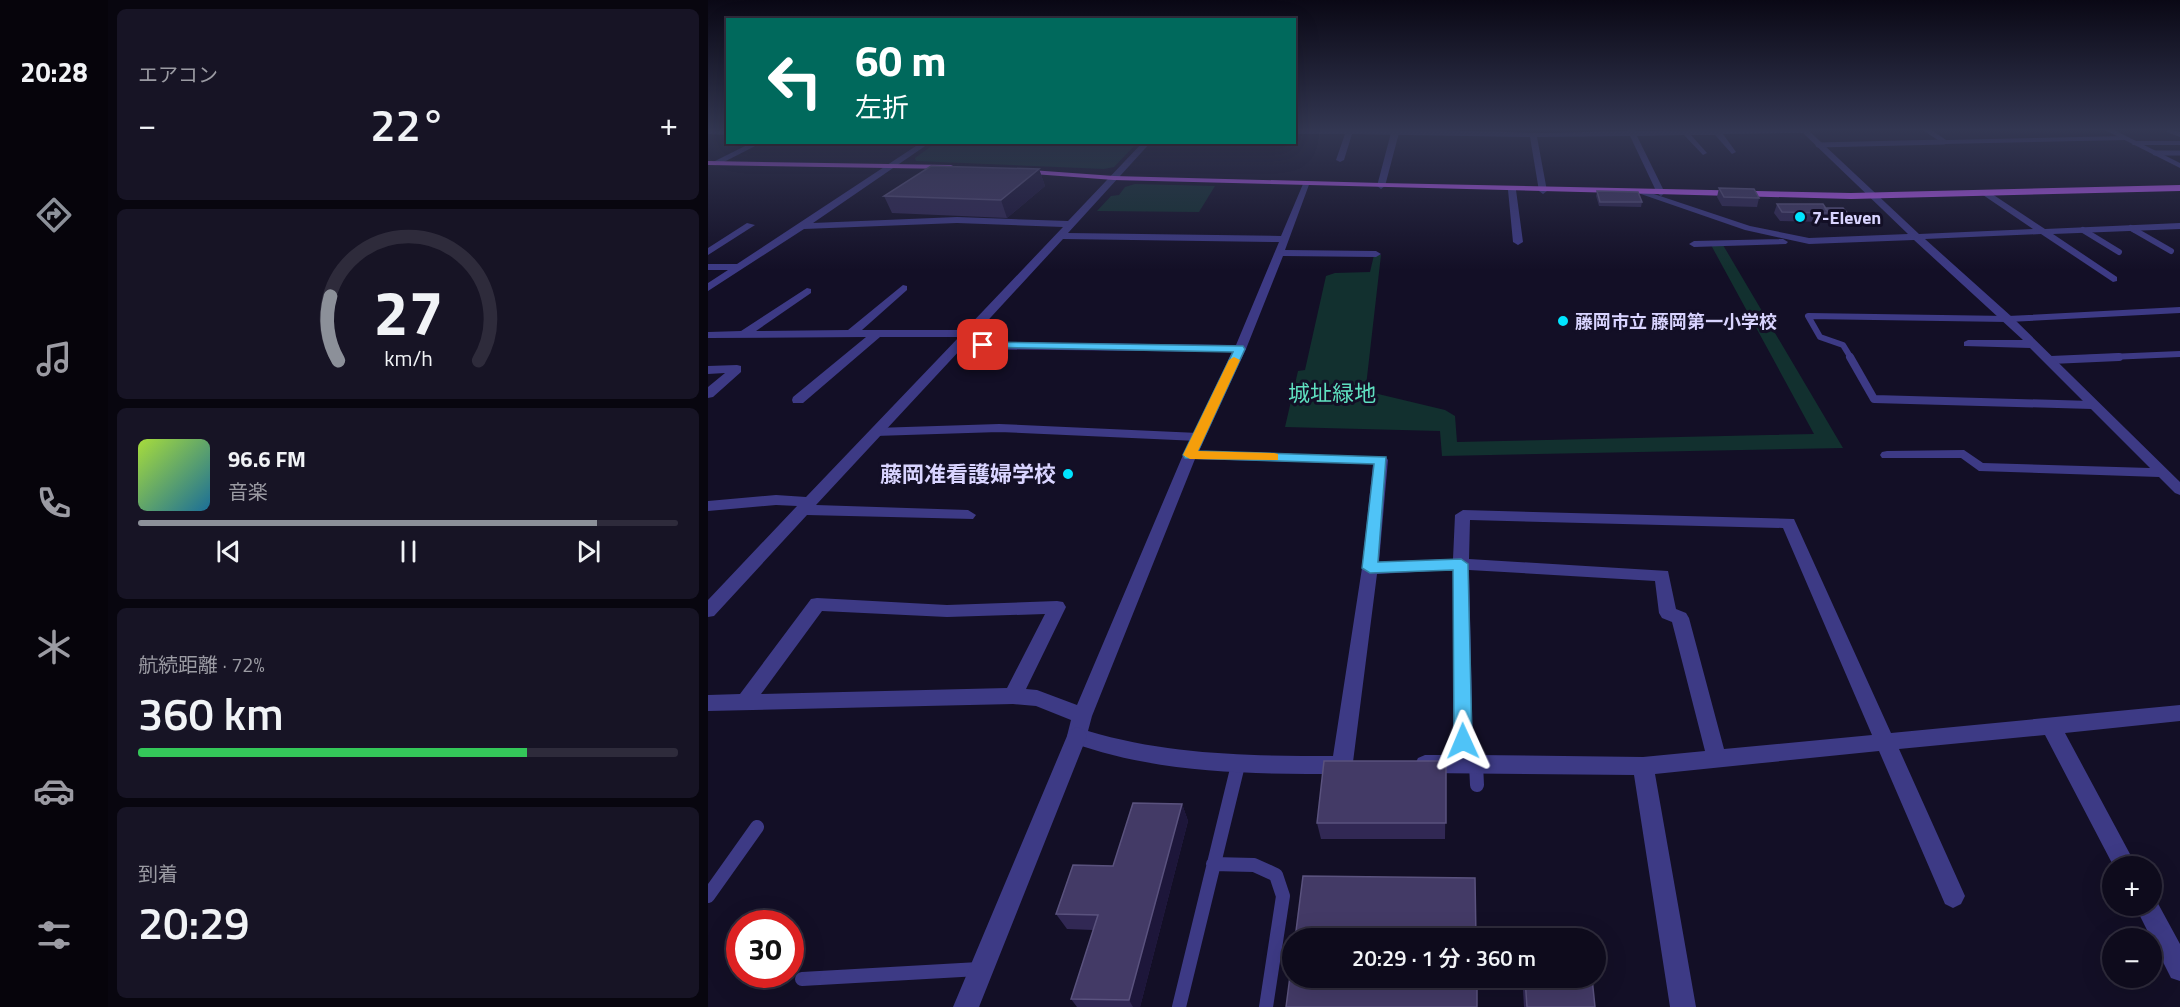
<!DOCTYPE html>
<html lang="ja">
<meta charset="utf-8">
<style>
body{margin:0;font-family:"Titillium Web","Noto Sans JP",sans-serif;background:#171425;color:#f1f3f6;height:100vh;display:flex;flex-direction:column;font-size:22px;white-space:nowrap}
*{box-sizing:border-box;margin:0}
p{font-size:20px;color:#9b9ba3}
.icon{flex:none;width:33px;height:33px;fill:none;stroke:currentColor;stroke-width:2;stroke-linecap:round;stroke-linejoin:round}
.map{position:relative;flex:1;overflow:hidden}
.drawer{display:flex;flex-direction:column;gap:9px;padding:9px;background:#08060f;width:600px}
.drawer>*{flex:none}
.top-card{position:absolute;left:18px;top:18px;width:570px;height:126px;border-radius:0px;box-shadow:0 6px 24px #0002,0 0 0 2px #2e2b3b;background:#00695c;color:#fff;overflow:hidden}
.buttons{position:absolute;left:1394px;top:856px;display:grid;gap:12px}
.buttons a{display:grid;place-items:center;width:60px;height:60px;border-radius:50%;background:#0e0b1c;box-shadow:0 6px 24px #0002,0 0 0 2px #2e2b3b;font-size:30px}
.speed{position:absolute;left:18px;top:910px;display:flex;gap:12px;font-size:30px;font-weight:700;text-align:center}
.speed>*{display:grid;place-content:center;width:78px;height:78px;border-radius:50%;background:#0e0b1c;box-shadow:0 6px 24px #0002,0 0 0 2px #2e2b3b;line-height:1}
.speed .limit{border:9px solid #d22;background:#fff;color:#111}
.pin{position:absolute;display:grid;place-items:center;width:51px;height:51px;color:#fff;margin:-26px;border-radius:12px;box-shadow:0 3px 9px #0006}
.me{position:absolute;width:66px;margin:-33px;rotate:359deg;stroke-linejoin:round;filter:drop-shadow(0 0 4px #0008)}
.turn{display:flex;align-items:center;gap:21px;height:126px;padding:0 30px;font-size:27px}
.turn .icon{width:78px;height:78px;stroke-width:2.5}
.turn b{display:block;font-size:42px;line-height:51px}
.big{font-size:45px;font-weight:600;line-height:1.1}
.drawer .tile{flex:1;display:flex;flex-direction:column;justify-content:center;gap:9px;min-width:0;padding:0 21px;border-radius:9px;background:#171425}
.drawer .dial{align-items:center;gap:0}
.dial svg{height:156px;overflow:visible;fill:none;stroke:#2e2b3b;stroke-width:7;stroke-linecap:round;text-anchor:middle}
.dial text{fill:#f1f3f6;stroke:none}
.song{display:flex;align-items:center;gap:18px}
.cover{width:72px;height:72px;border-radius:9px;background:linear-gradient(135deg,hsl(80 70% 55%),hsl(200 70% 35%))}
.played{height:6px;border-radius:3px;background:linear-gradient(90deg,#8c9099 85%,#2e2b3b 85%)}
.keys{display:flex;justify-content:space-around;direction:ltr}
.heat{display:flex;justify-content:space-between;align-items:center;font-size:33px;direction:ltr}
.charge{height:9px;border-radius:4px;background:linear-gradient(90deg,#34c759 72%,#2e2b3b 0)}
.trip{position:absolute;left:574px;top:928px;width:324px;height:60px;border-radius:30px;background:#0e0b1c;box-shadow:0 6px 24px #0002,0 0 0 2px #2e2b3b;font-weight:600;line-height:60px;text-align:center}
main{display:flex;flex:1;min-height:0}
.dock{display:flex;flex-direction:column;width:108px;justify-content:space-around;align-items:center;background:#06040b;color:#9b9ba3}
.dock .icon{width:42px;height:42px}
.dock .on{color:#8c9099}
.dock b{font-size:27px;color:#f1f3f6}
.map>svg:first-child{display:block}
.green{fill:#12302f}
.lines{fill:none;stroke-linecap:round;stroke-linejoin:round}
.service-far3{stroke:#3d3a85;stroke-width:5}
.service-far2{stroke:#3d3a85;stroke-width:6}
.service-far1{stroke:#3d3a85;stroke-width:8}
.service{stroke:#3d3a85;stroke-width:14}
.minor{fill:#3d3a85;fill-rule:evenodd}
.tertiary{fill:#3d3a85;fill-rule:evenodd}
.primary{fill:#c25bff;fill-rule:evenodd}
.wall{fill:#312854}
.shaded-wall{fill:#1d163a}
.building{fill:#433a66;stroke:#5a527e;stroke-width:1.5}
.route{fill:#4fc3f7;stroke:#337fa1;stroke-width:1.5}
.slow{fill:#f59e0b}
.poi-dot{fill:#00e5ff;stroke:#130f26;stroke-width:2}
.labels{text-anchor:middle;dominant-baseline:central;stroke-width:6;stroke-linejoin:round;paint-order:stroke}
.far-poi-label{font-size:18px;font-weight:bold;fill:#d9d4ff;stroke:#130f26;text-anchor:start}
.park-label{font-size:22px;fill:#5fe0c0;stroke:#130f26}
.poi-label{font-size:22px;font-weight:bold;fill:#d9d4ff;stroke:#130f26;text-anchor:end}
</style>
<main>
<nav class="dock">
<b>20:28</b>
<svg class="icon on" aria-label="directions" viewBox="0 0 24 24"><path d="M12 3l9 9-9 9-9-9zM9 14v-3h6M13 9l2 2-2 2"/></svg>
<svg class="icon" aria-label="music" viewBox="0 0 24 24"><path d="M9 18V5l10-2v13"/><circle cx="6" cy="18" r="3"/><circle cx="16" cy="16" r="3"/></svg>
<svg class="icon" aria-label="phone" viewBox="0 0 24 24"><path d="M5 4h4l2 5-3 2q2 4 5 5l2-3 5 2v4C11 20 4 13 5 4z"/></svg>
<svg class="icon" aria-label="climate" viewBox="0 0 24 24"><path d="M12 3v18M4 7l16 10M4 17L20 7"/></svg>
<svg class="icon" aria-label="car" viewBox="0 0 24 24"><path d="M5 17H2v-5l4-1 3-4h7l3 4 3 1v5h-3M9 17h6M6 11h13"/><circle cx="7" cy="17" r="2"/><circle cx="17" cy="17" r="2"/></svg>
<svg class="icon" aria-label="filters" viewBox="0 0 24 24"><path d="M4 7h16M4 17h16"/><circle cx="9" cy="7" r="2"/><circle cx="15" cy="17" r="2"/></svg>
</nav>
<section class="drawer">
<div class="tile"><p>エアコン</p>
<div class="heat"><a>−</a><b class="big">22°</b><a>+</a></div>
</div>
<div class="tile dial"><svg viewBox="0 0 100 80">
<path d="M14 69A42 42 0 1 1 86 69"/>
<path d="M14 69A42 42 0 0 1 10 36" stroke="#8c9099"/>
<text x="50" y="56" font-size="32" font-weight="700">27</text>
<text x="50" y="72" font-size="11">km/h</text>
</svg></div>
<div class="tile">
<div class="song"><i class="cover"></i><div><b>96.6 FM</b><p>音楽</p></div></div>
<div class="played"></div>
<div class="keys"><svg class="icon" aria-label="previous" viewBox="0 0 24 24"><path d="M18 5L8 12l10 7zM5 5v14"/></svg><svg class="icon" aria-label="pause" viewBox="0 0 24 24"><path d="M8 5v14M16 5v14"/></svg><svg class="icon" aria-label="next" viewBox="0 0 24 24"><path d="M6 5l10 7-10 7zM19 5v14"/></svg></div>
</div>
<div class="tile"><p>航続距離 · 72%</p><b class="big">360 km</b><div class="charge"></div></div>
<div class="tile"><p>到着</p><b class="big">20:29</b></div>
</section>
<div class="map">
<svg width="1472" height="1007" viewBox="0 0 1472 1007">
<rect width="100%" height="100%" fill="#130f26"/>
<!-- green -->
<path class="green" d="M229 142H429V143L406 167 396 169 208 161 207 158Z
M427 184 507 186 491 212 389 211 403 196 411 195 417 187Z
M1003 245H1015L1135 448 734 456 732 431 577 427 590 371 597 370 618 276 627 273 662 272 666 255H673L658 386 666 393 737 410 747 416 749 442 1106 434Z"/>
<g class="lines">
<!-- service-far3 -->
<path class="service-far3" d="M1110 145 1236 142
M1447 153H1472
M1423 228 1426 230"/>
<!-- service-far2 -->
<path class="service-far2" d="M1423 228 1463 251
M1375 230 1411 252
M1143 358 1135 345 1112 337 1100 316 1300 319 1472 310
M1378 358 1472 354"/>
<!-- service-far1 -->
<path class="service-far1" d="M1142 357 1166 399 1384 405
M1343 360 1411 357
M167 432 291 428 490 437"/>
<!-- service -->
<path class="service" d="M768 764 769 785
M505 864 546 865 568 875 575 896 558 1007
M0 896 49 827
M94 979 271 969
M471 1007 530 765"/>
<!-- minor -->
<path class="minor" d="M691 129 834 133 920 131 918 129H926L927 131 1099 129 1211 234 1325 229 1275 195V191L1278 190 1337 229 1472 223V229L1345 234 1409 277V281L1405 282 1333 234 1217 239 1304 317 1472 482V495L1467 493 1451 477 1271 471 1253 458H1174L1172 455 1174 452 1179 451 1256 450 1275 463 1442 468 1322 348 1256 346V342L1260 340H1315L1206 240 1101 244 1037 230 930 193 937 191 1042 226 1101 238 1200 234 1095 133 1015 134 1028 152 1024 154 1007 135H983L999 153 995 155 976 135 929 136 957 193 953 196 949 193 922 136 829 137 839 191 835 194 831 191 822 137 644 134 636 160 632 162 628 160 637 134H586V130Z
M1213 129H1222L1238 140 1417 136 1421 138 1417 140 1236 144Z
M1459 129 1472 132V137L1459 132Z
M0 130 20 131V135L0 134Z
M1427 141H1472V145H1424Z
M45 142H55L10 165 3 163Z
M214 142H223L105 223 249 217 360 221 435 142H443L360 233 573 236 595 184 602 182 577 250 668 251 673 254 668 257 575 256 538 349 491 451 678 457 680 460 671 562 745 559 747 515 755 510 1086 519 1183 733 1472 705V721L1357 733 1429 867H1406L1337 735 1191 749 1257 896 1253 904 1245 908 1237 904 1171 751 947 774 988 1007H962L926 775 717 773 710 770 707 764 710 758 717 755H745V570L669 574 645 762 646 765 643 771 636 774C543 774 450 774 362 742L359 736 363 720 328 706 305 704 0 711V695L32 694 103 599 109 598 239 605 349 601 355 602 358 607 318 689 329 690 369 705 475 455 524 352 253 349 108 505 260 510 268 515 265 519 99 515 6 616 0 617V600L89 506 68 505 0 511V501L68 495 98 497 251 337H172L95 403H85L84 400 85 397 158 337 0 338V332L33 331 99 288 103 289V293L48 331 140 330 195 285 199 286V290L154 330H257L355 227 249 223 96 229 0 291V283L20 270H0V264H29ZM355 239 571 242 528 345 260 342ZM487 459 665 464 654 568 625 756C543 756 460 755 380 731L384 716ZM762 520 1075 528 1164 735 1016 749 981 618 978 613 968 609 960 571 761 559ZM761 570 947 581 951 613 954 618 964 622 997 751 935 757 765 755ZM114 611 239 617 337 614 299 688 53 694Z
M804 187 808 190 815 242 810 245 805 242 800 190Z
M39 223 47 225 0 255V248Z
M1075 239 1080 242 1078 244 986 247 981 244 986 241Z
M29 365 33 366V372L5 397 0 398V387L17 373 0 374V366Z
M1443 896 1447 898 1472 944V981L1463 978 1427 906H1443Z"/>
<!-- tertiary -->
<path class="tertiary" d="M684 129H692L677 186 673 189 669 186Z
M1395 129H1404L1472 163V168Z
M369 727 376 730 379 736 271 1007H245L359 736 362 730Z"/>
<!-- primary -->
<path class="primary" d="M0 161 243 165 247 167 243 169 0 165Z
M309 169 406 176 673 183 1143 193 1472 185V191L1143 199 406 180 312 173 308 171Z"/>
</g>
<!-- wall -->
<path class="wall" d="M449 142H473L471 145 449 144Z
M331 169 337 186 299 218 184 213 176 196Z
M1011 188 1051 198 1049 207 1014 206 1009 197Z
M889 191 934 202 933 207 891 206 888 196Z
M1069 204 1117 208 1143 217 1142 222H1121L1119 219 1118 222 1072 221 1066 213Z
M738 761 737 839H613L609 823Z
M474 804 480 821 432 1007H369L363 999 385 930 359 929 348 914 405 866Z
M817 978H884L887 1007H816L815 990Z"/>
<!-- shaded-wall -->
<path class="shaded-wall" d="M331 169 337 186 299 218 293 200Z
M474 804 480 821 432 1007H425L421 1000Z"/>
<!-- building -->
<path class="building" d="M223 166 331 169 293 200 176 196Z
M1011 188 1046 189 1051 198 1016 197Z
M889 191 930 192 934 202H892Z
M1069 204H1115L1121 213 1074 212Z
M1117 208H1135L1143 217H1123Z
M616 761H738V823H609Z
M425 803 474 804 421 1000 363 999 390 915 348 914 365 865 405 866Z
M595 876 767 878 768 939H587Z
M585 953V978H769V1007H578Z
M817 978H884L887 1007H819Z"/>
<!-- sky -->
<linearGradient id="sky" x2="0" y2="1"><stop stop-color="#0a0815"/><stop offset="0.48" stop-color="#333752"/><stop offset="1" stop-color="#333752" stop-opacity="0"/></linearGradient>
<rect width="1472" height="270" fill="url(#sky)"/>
<!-- route -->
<path class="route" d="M275 342 535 346 537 349 490 451 678 457 670 562 753 559 760 564 764 741 761 747 755 749 748 747 746 741 745 570 662 573 654 568 666 464 477 458 475 455 525 352 271 347V343Z"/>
<!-- slow -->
<path class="slow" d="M526 357 532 360 490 451 566 453 570 454V460L482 459 475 455 521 360Z"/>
<!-- markers -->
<g class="poi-dot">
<circle cx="1092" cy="217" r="6"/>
<circle cx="855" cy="321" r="6"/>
<circle cx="360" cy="474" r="6"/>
</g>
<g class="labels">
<!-- far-poi labels -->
<g class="far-poi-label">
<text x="1104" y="217">7-Eleven</text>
<text x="867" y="321">藤岡市立 藤岡第一小学校</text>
</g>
<!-- park labels -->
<g class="park-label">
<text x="624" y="393">城址緑地</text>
</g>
<!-- poi labels -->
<g class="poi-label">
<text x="348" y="474">藤岡准看護婦学校</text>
</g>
</g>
</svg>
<div class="buttons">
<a>+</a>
<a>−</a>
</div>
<div class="speed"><div class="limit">30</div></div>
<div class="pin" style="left:275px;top:345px;background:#d93025"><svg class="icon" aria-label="arrive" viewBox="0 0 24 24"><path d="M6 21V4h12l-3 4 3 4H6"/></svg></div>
<svg class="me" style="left:755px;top:741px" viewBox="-20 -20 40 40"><path d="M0-17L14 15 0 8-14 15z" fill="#4fc3f7" stroke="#fff" stroke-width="4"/></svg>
<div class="trip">20:29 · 1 分 · 360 m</div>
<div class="top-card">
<div class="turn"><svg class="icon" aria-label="left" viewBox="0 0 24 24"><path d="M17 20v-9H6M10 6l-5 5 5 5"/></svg><div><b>60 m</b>左折</div></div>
</div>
</div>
</main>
